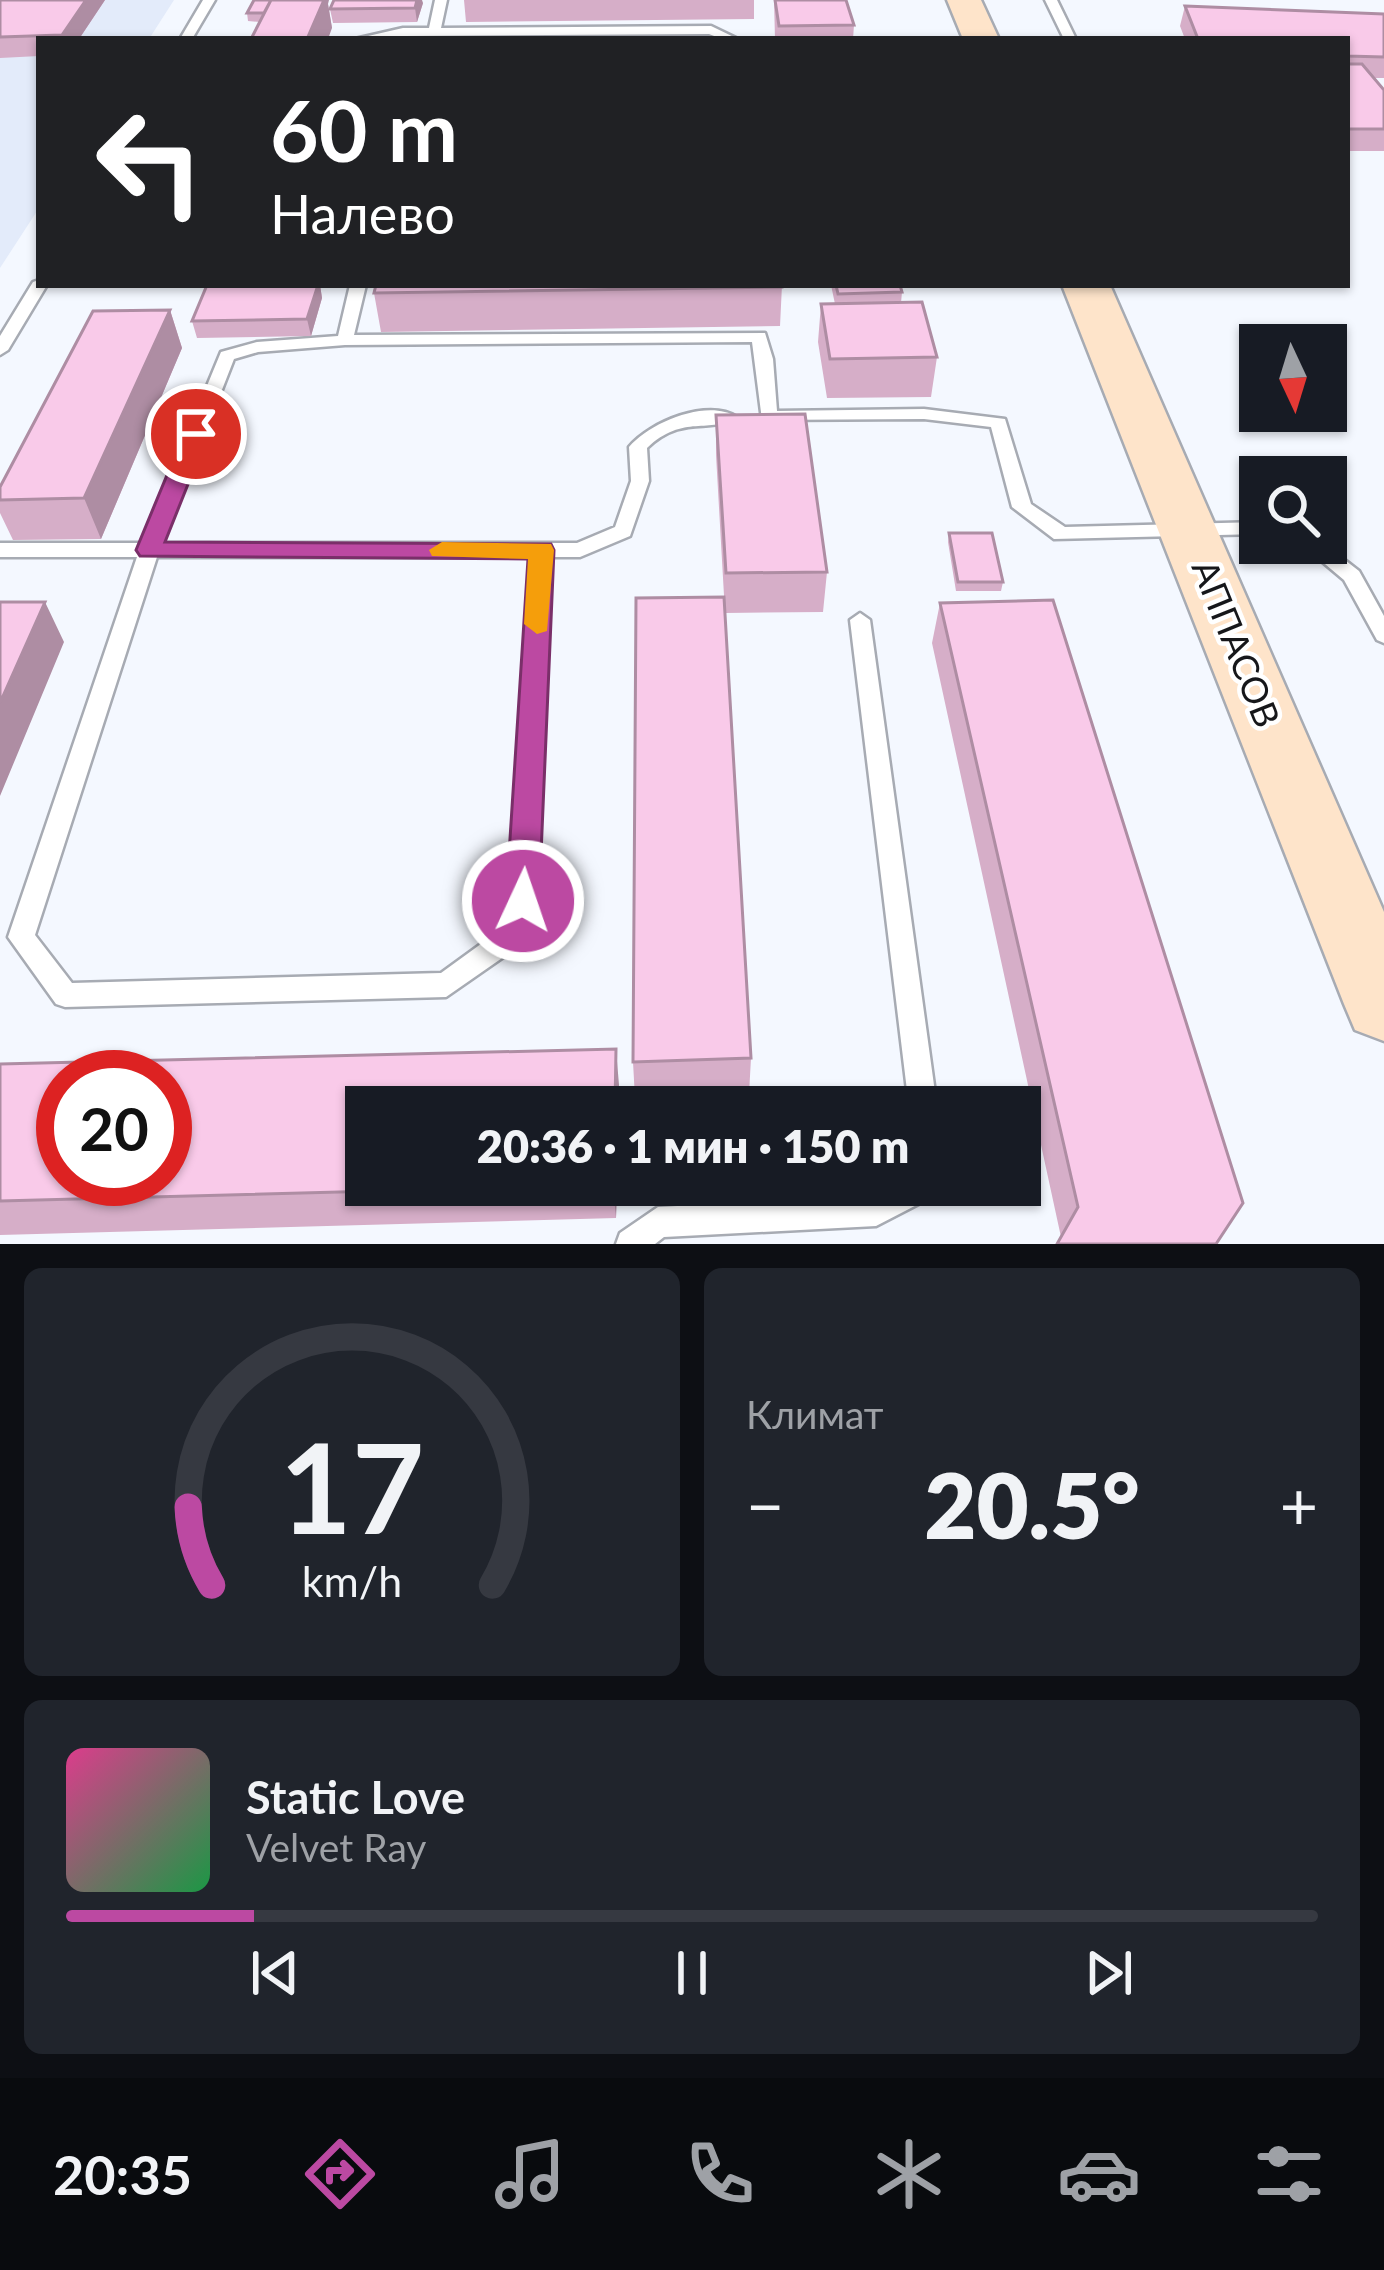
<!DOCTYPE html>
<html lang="ru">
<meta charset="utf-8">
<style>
body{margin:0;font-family:Lato,sans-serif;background:#20242c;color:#f1f3f6;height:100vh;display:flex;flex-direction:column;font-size:45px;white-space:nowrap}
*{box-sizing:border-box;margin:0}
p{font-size:39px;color:#9ea1a6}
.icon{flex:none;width:66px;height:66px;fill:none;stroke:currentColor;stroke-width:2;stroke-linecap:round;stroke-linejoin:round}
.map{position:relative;height:1244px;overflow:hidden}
.drawer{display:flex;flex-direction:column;gap:24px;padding:24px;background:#0d0f14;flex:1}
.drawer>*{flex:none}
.hud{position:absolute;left:36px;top:36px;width:1314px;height:252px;border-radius:0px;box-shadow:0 3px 9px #0004;background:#202124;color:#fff;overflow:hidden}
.needle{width:78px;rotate:176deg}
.fabs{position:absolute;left:1239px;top:324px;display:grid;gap:24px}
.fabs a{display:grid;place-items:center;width:108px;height:108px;border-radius:0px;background:#171b24;box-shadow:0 3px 9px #0004;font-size:60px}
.speed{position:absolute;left:36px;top:1050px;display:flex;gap:24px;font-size:60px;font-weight:700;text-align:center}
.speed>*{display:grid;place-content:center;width:156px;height:156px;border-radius:50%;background:#171b24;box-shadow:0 3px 9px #0004;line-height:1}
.speed .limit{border:18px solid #d22;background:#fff;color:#111}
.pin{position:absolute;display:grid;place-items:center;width:102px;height:102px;color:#fff;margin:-51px;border:6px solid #fff;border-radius:50%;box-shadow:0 3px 12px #0007}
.me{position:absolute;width:132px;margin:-66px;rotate:3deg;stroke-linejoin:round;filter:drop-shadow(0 0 9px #0008)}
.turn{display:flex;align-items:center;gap:42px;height:252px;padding:0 36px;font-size:54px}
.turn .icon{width:156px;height:156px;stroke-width:2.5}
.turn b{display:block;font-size:84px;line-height:102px}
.big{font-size:90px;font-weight:800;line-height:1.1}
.drawer .card{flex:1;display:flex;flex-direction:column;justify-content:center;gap:18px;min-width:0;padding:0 42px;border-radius:18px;background:#20242c}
.drawer .dial{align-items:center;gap:0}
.dial svg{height:312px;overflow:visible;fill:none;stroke:#363941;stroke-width:7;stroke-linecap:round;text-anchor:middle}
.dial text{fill:#f1f3f6;stroke:none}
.song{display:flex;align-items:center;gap:36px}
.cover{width:144px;height:144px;border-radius:18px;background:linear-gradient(135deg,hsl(330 70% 55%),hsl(140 70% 35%))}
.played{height:12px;border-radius:6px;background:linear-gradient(90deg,#bc49a2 15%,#363941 15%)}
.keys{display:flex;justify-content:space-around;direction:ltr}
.heat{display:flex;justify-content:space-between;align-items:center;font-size:66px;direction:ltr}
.drawer .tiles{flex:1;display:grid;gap:24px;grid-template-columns:1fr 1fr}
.card:last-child{grid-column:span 2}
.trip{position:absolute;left:345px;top:1086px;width:696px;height:120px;border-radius:0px;background:#171b24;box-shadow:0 3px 9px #0004;font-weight:800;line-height:120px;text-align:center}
.tab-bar{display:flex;height:192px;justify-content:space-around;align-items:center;background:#090b0e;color:#9ea1a6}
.tab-bar .icon{width:84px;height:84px}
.tab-bar .selected{color:#bc49a2}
.tab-bar b{font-size:54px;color:#f1f3f6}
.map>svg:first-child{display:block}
.built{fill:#e3ebfa}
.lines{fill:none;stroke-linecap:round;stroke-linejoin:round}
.lane-casing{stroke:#a7abb3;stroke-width:5}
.secondary-casing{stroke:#a7abb3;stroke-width:5}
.lane{fill:#fff;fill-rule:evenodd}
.secondary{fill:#fee4ca;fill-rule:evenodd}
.wall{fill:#d6aec8}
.shaded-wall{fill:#ae8da3}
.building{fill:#f9cae9;stroke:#ae8da3;stroke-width:3;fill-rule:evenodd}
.route{fill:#bc49a2;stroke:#7a2f69;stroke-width:3}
.slow{fill:#f59e0b}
.labels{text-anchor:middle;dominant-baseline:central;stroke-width:9;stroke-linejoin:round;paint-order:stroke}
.street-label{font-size:36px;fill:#16171a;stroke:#fff}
</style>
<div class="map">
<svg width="1384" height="1244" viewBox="0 0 1384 1244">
<rect width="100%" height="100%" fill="#f4f8ff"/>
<!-- built -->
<path class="built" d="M0 0H174L149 39H39V208L0 268Z"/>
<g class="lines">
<!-- lane casing -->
<g class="lane-casing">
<path id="lane" d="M203 0H215L192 39H180Z
M435 0H447L441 28 711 26 738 39H722L709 34 403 36 355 39 403 28H429Z
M1045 0H1057L1076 39H1064Z
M39 280V285H47L8 350 0 355V336L33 282Z
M350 285H366L354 335 765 333 773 359 777 411 924 409 1005 419 1031 504 1065 527 1260 522V534L1054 539 1012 507 991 427 924 419 762 420 752 342 345 345 258 352 234 359 162 543H577L615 527 631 481 629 447C650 422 708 398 737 417 710 435 684 413 647 448L649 481 630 536 580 557H552L536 901 515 949 446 997 65 1007 56 1004 8 937 137 557H0V543H142L221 352 257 342 338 336ZM157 557H532L510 901 496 933 441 973 72 983 35 935Z
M1300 543H1323L1359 571 1384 616V643L1377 640 1344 580Z
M860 613 870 620 937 1107H909L850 620Z
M893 1185H938L934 1196 876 1226 664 1237 655 1244H616L620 1233 658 1207 873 1196Z"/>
</g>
<!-- secondary casing -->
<g class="secondary-casing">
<path id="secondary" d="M947 0H981L999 39H963Z
M1062 285H1110L1384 912V1041L1355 1030 1344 1004Z"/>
</g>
<!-- lane -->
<use href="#lane" class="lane"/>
<!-- secondary -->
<use href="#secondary" class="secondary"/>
</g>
<!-- wall -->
<path class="wall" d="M0 0H105L79 39H39V56L0 58Z
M464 0H754V19L466 22Z
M774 0 854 25 853 39H775Z
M423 3 417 22 333 23 330 9Z
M328 4 332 28 248 21 247 13Z
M1185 6 1384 14V78H1374L1384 90V151H1347V39H1185L1180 26Z
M207 285H320L322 298 311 336 197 338 192 321Z
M782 285 780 326 381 332 374 293Z
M831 285H900L902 292 901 303 937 357 931 397 827 398 818 342 821 304H835Z
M170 310 182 348 101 539 13 540 0 513V487Z
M716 415 827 572 823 612 725 613 716 455Z
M949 533 1003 582 1001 591H956L948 542Z
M940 603 1216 1244 1061 1237 932 643Z
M616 1049 618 1107H366L617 1185 616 1218 0 1235V1064Z
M751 1058 749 1094 635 1098 633 1062Z"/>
<!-- shaded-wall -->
<path class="shaded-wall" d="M86 0H105L79 39H63L62 35Z
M324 0H329L328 4 332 28 328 39H307Z
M417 0H422L423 3 417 22 415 8Z
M318 285H320L322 298 311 336 307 319Z
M170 310 182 348 101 539 84 498Z
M45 602 64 642 0 796V703Z
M616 1049 619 1085 618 1107H615Z
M613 1185H617L616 1218Z"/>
<!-- building -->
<path class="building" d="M0 0H86L62 35 0 37Z
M254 0H271L264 13H247Z
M271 0H324L307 39H251Z
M334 0H417L415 8 330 9Z
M775 0H846L854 25 779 26Z
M1185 6 1384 14V57L1347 56V39H1198Z
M1347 64H1362L1384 90V129H1347Z
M207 285H318L307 319 192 321Z
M376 285H782V287L374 293Z
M836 285H900L902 292 838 294Z
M922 302 937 357 830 359 821 304Z
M170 310 84 498 0 500V487L93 311Z
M805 414 827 572 726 573 716 415Z
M949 533H992L1003 582H958Z
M724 597 751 1058 633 1062 636 598Z
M1053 600 1243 1203 1216 1244H1057L1078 1207 940 603Z
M0 602H45L0 703Z
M616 1049 615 1107H366V1185H610L0 1201V1064ZM63 1077H165V1179H63Z"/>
<!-- route -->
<path class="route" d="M196 427 208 434 165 542 551 544 554 550 539 901 534 911 523 915 511 911 506 901 528 559 140 556 136 550 184 434Z"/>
<!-- slow -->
<path class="slow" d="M442 542 551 544 554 550 547 631 537 634 524 624 528 559 432 556 429 550Z"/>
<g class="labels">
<!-- street labels -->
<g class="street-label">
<text transform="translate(1237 643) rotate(68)">АППАСОВ</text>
</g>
</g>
</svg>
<div class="fabs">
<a><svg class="needle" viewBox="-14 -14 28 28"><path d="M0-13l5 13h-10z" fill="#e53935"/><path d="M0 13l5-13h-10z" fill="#9ea1a6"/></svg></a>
<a><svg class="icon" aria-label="search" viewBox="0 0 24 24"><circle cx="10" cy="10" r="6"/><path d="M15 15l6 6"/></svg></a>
</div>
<div class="speed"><div class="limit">20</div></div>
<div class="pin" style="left:196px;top:434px;background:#d93025"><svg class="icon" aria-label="arrive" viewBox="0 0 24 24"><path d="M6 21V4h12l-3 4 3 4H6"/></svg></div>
<svg class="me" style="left:523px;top:901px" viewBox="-20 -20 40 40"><circle r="17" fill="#bc49a2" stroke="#fff" stroke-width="3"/><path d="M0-11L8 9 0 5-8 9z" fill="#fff"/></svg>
<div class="trip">20:36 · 1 мин · 150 m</div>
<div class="hud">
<div class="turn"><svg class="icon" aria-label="left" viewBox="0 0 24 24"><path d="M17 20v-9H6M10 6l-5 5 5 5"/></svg><div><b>60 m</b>Налево</div></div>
</div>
</div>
<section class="drawer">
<div class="tiles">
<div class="card dial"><svg viewBox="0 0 100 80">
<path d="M14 69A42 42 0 1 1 86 69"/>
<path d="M14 69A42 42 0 0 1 8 49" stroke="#bc49a2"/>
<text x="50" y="56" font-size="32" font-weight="700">17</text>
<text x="50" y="72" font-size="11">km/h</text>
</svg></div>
<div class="card"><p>Климат</p>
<div class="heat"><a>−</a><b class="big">20.5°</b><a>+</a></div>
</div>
<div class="card">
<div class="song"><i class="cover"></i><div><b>Static Love</b><p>Velvet Ray</p></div></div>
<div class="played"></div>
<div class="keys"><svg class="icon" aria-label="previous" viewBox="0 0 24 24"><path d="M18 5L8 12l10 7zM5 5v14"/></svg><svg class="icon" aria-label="pause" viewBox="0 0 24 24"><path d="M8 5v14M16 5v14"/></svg><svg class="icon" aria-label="next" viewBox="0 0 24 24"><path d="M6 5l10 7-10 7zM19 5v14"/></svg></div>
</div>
</div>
</section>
<nav class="tab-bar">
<b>20:35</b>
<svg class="icon selected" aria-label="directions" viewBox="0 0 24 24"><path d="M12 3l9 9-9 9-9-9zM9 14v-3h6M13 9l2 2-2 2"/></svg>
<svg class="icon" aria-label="music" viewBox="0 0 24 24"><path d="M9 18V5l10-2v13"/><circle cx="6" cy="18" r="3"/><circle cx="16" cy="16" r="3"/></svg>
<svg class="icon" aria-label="phone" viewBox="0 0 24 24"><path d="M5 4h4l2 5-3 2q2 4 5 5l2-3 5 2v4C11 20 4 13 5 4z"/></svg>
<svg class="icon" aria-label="climate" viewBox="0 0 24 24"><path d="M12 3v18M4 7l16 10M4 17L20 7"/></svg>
<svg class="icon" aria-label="car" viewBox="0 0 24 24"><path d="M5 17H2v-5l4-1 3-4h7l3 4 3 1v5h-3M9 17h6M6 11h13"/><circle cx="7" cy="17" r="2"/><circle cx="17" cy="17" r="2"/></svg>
<svg class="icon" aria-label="filters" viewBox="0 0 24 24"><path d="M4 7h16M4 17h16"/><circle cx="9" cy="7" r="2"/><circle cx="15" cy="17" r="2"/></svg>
</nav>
